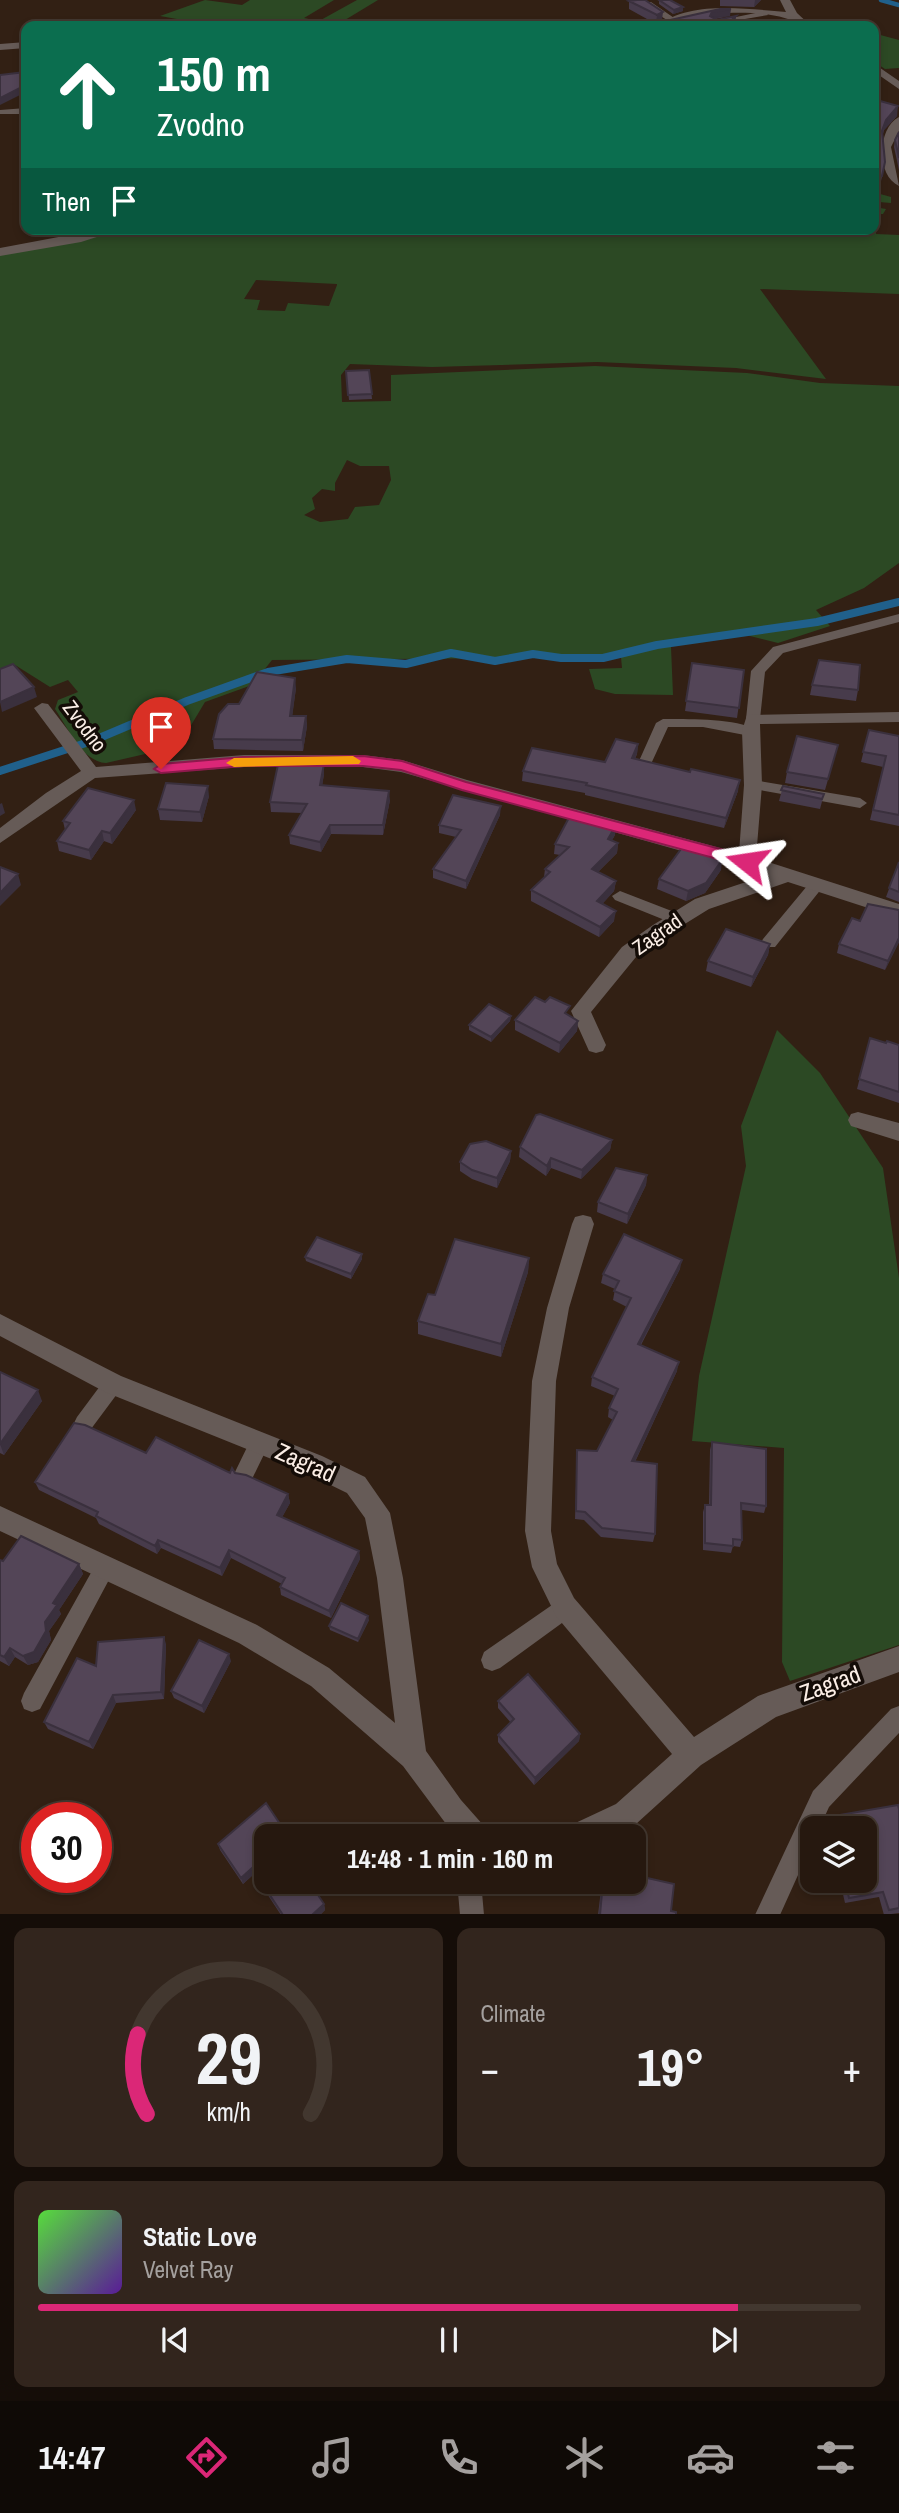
<!DOCTYPE html>
<meta charset="utf-8">
<style>
body{margin:0;font-family:"Archivo Narrow",sans-serif;background:#32251d;color:#f1f3f6;height:100vh;display:flex;flex-direction:column;font-size:26px;white-space:nowrap}
*{box-sizing:border-box;margin:0}
p{font-size:23px;color:#a4a09e}
.icon{flex:none;width:38px;height:38px;fill:none;stroke:currentColor;stroke-width:2;stroke-linecap:round;stroke-linejoin:round}
.map{position:relative;height:1914px;overflow:hidden}
.side{display:flex;flex-direction:column;gap:14px;padding:14px;background:#150d08;flex:1}
.side>*{flex:none}
.guide{position:absolute;left:21px;top:21px;width:858px;height:214px;border-radius:14px;box-shadow:0 4px 10px #0003,0 0 0 2px #42372f;background:#0b6e4f;color:#fff;overflow:hidden}
.fabs{position:absolute;left:800px;top:1816px;display:grid;gap:14px}
.fabs a{display:grid;place-items:center;width:77px;height:77px;border-radius:14px;background:#26180f;box-shadow:0 4px 10px #0003,0 0 0 2px #42372f;font-size:35px}
.speed{position:absolute;left:21px;top:1802px;display:flex;gap:14px;font-size:35px;font-weight:700;text-align:center}
.speed>*{display:grid;place-content:center;width:91px;height:91px;border-radius:50%;background:#26180f;box-shadow:0 4px 10px #0003,0 0 0 2px #42372f;line-height:1}
.speed .limit{border:10px solid #d22;background:#fff;color:#111}
.pin{position:absolute;display:grid;place-items:center;width:60px;height:60px;color:#fff;margin:-72px -30px;border-radius:50% 50% 50% 0;rotate:-45deg;box-shadow:0 0 7px #0007}
.pin .icon{rotate:45deg}
.me{position:absolute;width:77px;margin:-38px;rotate:285deg;stroke-linejoin:round;filter:drop-shadow(0 0 5px #0008)}
.turn{display:flex;align-items:center;gap:24px;height:147px;padding:0 21px;font-size:32px}
.turn .icon{width:91px;height:91px;stroke-width:2.5}
.turn b{display:block;font-size:49px;line-height:60px}
.then{display:flex;align-items:center;height:66px;padding:0 21px;background:#0003;gap:14px;font-size:26px}
.big{font-size:52px;font-weight:700;line-height:1.1}
.side .widget{flex:1;display:flex;flex-direction:column;justify-content:center;gap:10px;min-width:0;padding:0 24px;border-radius:14px;background:#32251d}
.side .dial{align-items:center;gap:0}
.dial svg{height:182px;overflow:visible;fill:none;stroke:#42372f;stroke-width:7;stroke-linecap:round;text-anchor:middle}
.dial text{fill:#f1f3f6;stroke:none}
.song{display:flex;align-items:center;gap:21px}
.cover{width:84px;height:84px;border-radius:10px;background:linear-gradient(135deg,hsl(110 70% 55%),hsl(270 70% 35%))}
.played{height:7px;border-radius:4px;background:linear-gradient(90deg,#db2777 85%,#42372f 85%)}
.keys{display:flex;justify-content:space-around;direction:ltr}
.heat{display:flex;justify-content:space-between;align-items:center;font-size:38px;direction:ltr}
.side .tiles{flex:1;display:grid;gap:14px;grid-template-columns:1fr 1fr}
.widget:last-child{grid-column:span 2}
.trip{position:absolute;left:254px;top:1824px;width:392px;height:70px;border-radius:14px;background:#26180f;box-shadow:0 4px 10px #0003,0 0 0 2px #42372f;font-weight:700;line-height:70px;text-align:center}
.menu{display:flex;height:112px;justify-content:space-around;align-items:center;background:#0f0a06;color:#a4a09e}
.menu .icon{width:49px;height:49px}
.menu .on{color:#db2777}
.menu b{font-size:32px;color:#f1f3f6}
.map>svg:first-child{display:block}
.green{fill:#2c4924;fill-rule:evenodd}
.lines{fill:none;stroke-linecap:round;stroke-linejoin:round}
.stream-far1{stroke:#20608b;stroke-width:4.5}
.stream{stroke:#20608b;stroke-width:8}
.service{fill:#665b57;fill-rule:evenodd}
.minor{fill:#665b57;fill-rule:evenodd}
.wall{fill:#473b4b}
.shaded-wall{fill:#3a303d}
.building{fill:#534557;stroke:#3a303d;stroke-width:2}
.route{fill:#db2777;stroke:#8e194d;stroke-width:2}
.slow{fill:#f59e0b}
.labels{text-anchor:middle;dominant-baseline:central;stroke-width:7;stroke-linejoin:round;paint-order:stroke}
.street-label{font-size:21px;fill:#faede5;stroke:#140c07}
.near-street-label{font-size:24px;fill:#faede5;stroke:#140c07}
</style>
<div class="map">
<svg width="899" height="1915" viewBox="0 0 899 1915">
<rect width="100%" height="100%" fill="#322014"/>
<!-- green -->
<path class="green" d="M205 0 242 5 250 0H334L304 18 319 21 357 0H378L340 23 348 26H305L307 23 292 21 287 26H216L160 16Z
M873 33 899 40V68L885 69 873 61Z
M873 192 891 197V203L879 202 880 208 886 209 883 214H876V234L899 235V294L760 289 826 379 736 368 597 362 432 367 350 364 341 375 342 402 391 401V375L595 366 747 373 820 383 899 386V563L864 588 816 610 830 626 778 643 746 635 680 639 671 647 673 695 615 694 595 689 589 669 622 668 621 657 272 660 252 685 205 702 187 732 166 720 156 725 167 749 106 763C82 762 67 726 55 709L58 700 78 692 68 680 50 687 15 665 0 671V254L88 239 123 229H873ZM256 280 337 284V285L329 306 288 303 285 311 257 310 260 300 244 299ZM347 460 360 466H389L391 480 379 505 355 507 348 519 320 522 304 515 315 509 312 498 322 489 335 491V483Z
M777 1030 820 1073 883 1168 899 1278V1645L790 1681 782 1662 784 1448 692 1441 699 1376 746 1166 741 1126Z"/>
<g class="lines">
<!-- stream-far1 -->
<path class="stream-far1" d="M881 0 899 5"/>
<!-- stream -->
<path class="stream" d="M0 771 92 741 187 701 268 672 347 659 406 664 451 653 495 661 533 654 561 658H603L657 645 817 622 899 602"/>
<!-- service -->
<path class="service" d="M645 2H651L677 20 670 22 645 6Z
M765 11 768 15 716 24 712 22Z
M899 614V622L783 653 765 672 760 719 758 722H748L746 719 751 671 773 647Z
M663 719C683 719 743 718 757 731L750 736 703 727H668L651 764H641L639 761 656 723Z
M753 780 860 798 867 803 860 808 748 788 746 785 748 782Z
M817 879 825 884 822 888 775 947H763L761 943 763 939 812 880Z
M620 891 682 915 685 919 677 925 615 900 612 896Z
M113 1375 120 1378 123 1384 120 1390 91 1429 84 1432 77 1429 74 1423 77 1417 106 1378Z
M260 1433 267 1435 270 1442 252 1479 245 1482 238 1479 235 1472 253 1435Z
M104 1559 111 1562 114 1569 111 1576 40 1709 32 1712 24 1709 21 1701 24 1693 97 1562Z
M565 1596 573 1599 576 1607 573 1615 500 1668 492 1671 484 1668 481 1660 484 1652Z
M899 1706V1733L829 1807 819 1829H812V1844L780 1915H755L813 1791 891 1709Z
M360 1824H427L435 1828 438 1836H349L352 1828Z
M457 1881H481L484 1915H460Z"/>
<!-- minor -->
<path class="minor" d="M780 0H790L797 13 811 26H801C781 9 720 11 694 17 681 20 671 27 657 26 691 0 746 9 786 12Z
M26 42V48L0 50V44Z
M873 63 899 81V89L873 71Z
M26 108V114H0V110Z
M899 117V131L891 147 899 186C876 176 877 128 899 117Z
M101 229H122L81 242 0 256V248Z
M42 703 48 704 96 767 244 755H363L402 760 467 780 739 853 744 785 742 731 747 715 899 712V722L760 724 762 785 756 858 899 904V918L788 882 709 909 667 935 636 957 591 1012 606 1045 603 1051 596 1053 589 1051 571 1011 622 947 653 925 695 899 767 875 401 772 363 767H244L95 778 0 843V828L46 793 81 771 34 708Z
M858 1112 899 1123V1141L851 1126 848 1120 851 1114Z
M583 1215 591 1217 594 1224 569 1308 556 1381 551 1531 557 1564 574 1598 694 1737 758 1696 899 1646V1672L776 1717 701 1765 636 1824 611 1836H565L569 1826 616 1804 672 1754 556 1616 532 1567 525 1531 532 1381 547 1308 572 1224 575 1217Z
M0 1314 121 1376 322 1456 365 1477 390 1513 403 1578 426 1751 461 1800 484 1826 488 1836H455L403 1766 311 1686 239 1643 0 1531V1506L257 1625 329 1668 395 1723 377 1578 365 1518 347 1493 304 1472 105 1392 0 1336Z"/>
</g>
<!-- wall -->
<path class="wall" d="M637 0 662 20 656 24 629 9V1Z
M659 0 683 11 673 14 659 4Z
M720 0H761L754 7 720 6Z
M730 16 715 19 717 20 736 16 735 23 732 26H665L666 21Z
M873 99 897 116 884 130 883 134 885 162 880 186 873 185Z
M899 132V170L894 147 895 140Z
M369 370 372 399 349 400 346 371Z
M692 663 744 670 737 718 685 711Z
M812 685 858 690 856 701 810 695Z
M296 688 292 716H306L307 726 303 751 214 749 213 739 239 704Z
M869 730 899 736V826L870 820 883 767 861 762Z
M638 744 637 754 635 759 738 791 724 828 585 795V793L522 781 523 771 605 762Z
M838 745 825 790 785 783 787 772Z
M324 774 322 785 390 800 383 835 331 834 321 852 290 844 289 835 302 813 271 812 270 802Z
M783 786 824 794 820 809 779 801Z
M209 796 202 822 160 820 158 809Z
M136 810 112 844 104 841 91 860 59 851 57 841 65 830 63 821Z
M500 815 466 889 433 878V869L456 837 439 833V825Z
M615 835 612 840 618 843 617 853 598 872 616 881 614 891 602 904 614 921 599 937 531 901V890L544 877 545 869 560 855 554 854 555 844Z
M899 862V902L886 897Z
M721 870 705 893 686 901 657 889 659 879Z
M860 921 899 942 885 970 837 953 839 944Z
M770 944 768 955 751 987 706 971 708 961Z
M569 1015 578 1021 577 1031 559 1053 515 1030V1020Z
M511 1016 510 1021 491 1042 469 1030V1025Z
M870 1038 886 1043 899 1045V1103L857 1089Z
M612 1140 610 1150 581 1179 551 1168 546 1176 519 1157 520 1147Z
M511 1151 510 1161 497 1188 472 1179 460 1171V1162Z
M647 1175 646 1185 627 1224 597 1212 598 1202Z
M305 1257 362 1259 351 1279 306 1261Z
M529 1258 528 1272 501 1357 418 1334V1321L435 1295Z
M680 1269 641 1345 677 1371 635 1462 655 1534 653 1542 601 1537 584 1520 575 1519 577 1450 597 1451 613 1420 608 1417 609 1408 615 1396 591 1386 592 1377 627 1307 613 1300 615 1289 601 1283 603 1274Z
M0 1372 42 1401 4 1455 0 1453Z
M712 1442 766 1506 764 1513 742 1510V1540L740 1547 733 1546 731 1553 703 1550V1512L705 1505H709L710 1450Z
M146 1453 230 1473H235L288 1494 290 1503 282 1517 359 1551 360 1559 331 1618 281 1595 280 1587 282 1584 231 1558 222 1576 161 1548 157 1554 99 1524 96 1518 39 1490 35 1482Z
M0 1560 3 1561 79 1564 83 1574 59 1610 61 1614 49 1631 51 1640 38 1662 28 1665 15 1657 9 1666 0 1661Z
M369 1620 358 1642 330 1630 329 1626Z
M166 1644 164 1699 116 1703 93 1749 48 1729 44 1722 96 1666Z
M231 1661 204 1713 174 1698 171 1691Z
M498 1701 580 1734 579 1741 534 1785 498 1742V1735L511 1723 498 1708Z
M266 1803V1881H319L320 1886 315 1891 324 1904 325 1910 320 1915H281L254 1874 243 1884 220 1850 218 1844Z
M899 1809V1913L884 1915 879 1897 845 1903 840 1881H864V1829H826L824 1824 828 1817Z
M602 1881H634L676 1915H598Z"/>
<!-- shaded-wall -->
<path class="shaded-wall" d="M755 0H761L754 7Z
M683 7V11L673 14 674 10Z
M731 9 730 16 711 19 710 16 712 12Z
M663 12 662 20 656 24 657 15Z
M736 16 735 23 732 26H725Z
M26 85V92L0 105V98Z
M898 106 897 116 884 130 881 141 886 120Z
M295 678 296 688 291 726 290 716Z
M34 687 37 697 2 712 0 702Z
M306 716 307 726 303 751 302 740Z
M638 744 637 754 630 768 632 758Z
M324 764V774L321 795 320 785Z
M740 780 738 791 724 828 726 818Z
M208 786 209 796 202 822 200 812Z
M389 791 390 800 383 835V825Z
M134 800 136 810 112 844 110 833Z
M2 803 5 813 0 816V804Z
M501 806 500 815 466 889V881Z
M330 825 331 834 321 852 320 842Z
M616 825 615 835 607 850 608 839Z
M102 831 104 841 91 860 89 850Z
M618 843 617 853 591 879 592 869Z
M722 860 721 870 705 893 686 901 688 891Z
M18 874 21 885 0 906V893Z
M616 881 614 891 596 911 597 901Z
M616 911 614 921 599 937 600 927Z
M899 938V942L885 970 888 961Z
M770 944 768 955 751 987 753 977Z
M511 1016 510 1021 491 1042V1037Z
M578 1021 577 1031 559 1053 560 1043Z
M612 1140 610 1150 581 1179 582 1170Z
M511 1151 510 1161 497 1188V1178Z
M551 1158V1168L546 1176 547 1166Z
M647 1175 646 1185 627 1224 628 1214Z
M362 1254V1259L351 1279V1274Z
M529 1258 528 1272 501 1357V1344Z
M682 1260 680 1269 636 1353 638 1344Z
M679 1362 677 1371 631 1470 632 1461Z
M38 1390 42 1401 4 1455 0 1444Z
M288 1494 290 1503 279 1523 277 1515Z
M158 1540 161 1548 157 1554 155 1546Z
M229 1550 231 1558 222 1576 220 1568Z
M359 1551 360 1559 331 1618 329 1611Z
M79 1564 83 1574 59 1610 61 1614 49 1631 51 1640 38 1662 28 1665 23 1656 45 1622 53 1603Z
M368 1616 369 1620 358 1642V1639Z
M164 1637 166 1644 164 1699 161 1692Z
M10 1648 15 1657 9 1666 4 1657Z
M229 1654 231 1661 204 1713 202 1706Z
M113 1695 116 1703 93 1749 89 1742Z
M580 1734 579 1741 534 1785 535 1778Z
M252 1868 254 1874 243 1884 241 1878Z
M317 1881H319L320 1886 313 1892 312 1886Z
M324 1904 325 1910 320 1915H312Z"/>
<!-- building -->
<path class="building" d="M637 0H645L663 12 657 15 629 1Z
M659 0H670L683 7 674 10Z
M720 9H731L712 12 710 16 717 20 736 16 725 26H715L701 24 698 26H675L666 21Z
M26 69V85L0 98V75L25 72Z
M873 99 898 106 886 120 882 131 885 162 882 176 873 175Z
M899 132V158L895 140Z
M369 370 372 394 348 395 346 371Z
M819 660 860 665 858 690 812 685Z
M692 663 744 670 739 708 686 701Z
M13 664 34 687 0 702V669Z
M257 672 295 678 290 716H306L302 740 213 739 219 714 228 704H239Z
M869 730 899 736V815L873 810 886 756 863 752Z
M797 736 838 745 828 779 787 772Z
M616 739 638 744 632 758 690 772 691 769 740 780 726 818 586 785 587 783 523 771 532 748 605 762Z
M279 760H306L324 764 320 785 389 791 383 825H330L320 842 289 835 307 804 270 802Z
M166 783 208 786 200 812 158 809Z
M783 786 824 794 822 799 781 790Z
M88 788 134 800 110 833 102 831 89 850 57 841 70 823 63 821Z
M453 795 501 806 466 881 433 869 461 830 439 825Z
M572 812 616 825 608 839 618 843 592 869 616 881 597 901 616 911 600 927 531 890 550 872 545 869 569 847 555 844Z
M684 845 722 860 706 883 688 891 659 879Z
M899 862V892L889 888Z
M0 867 18 874 0 893Z
M868 904 899 910V938L888 961 839 944 852 918 860 921Z
M726 929 770 944 753 977 708 961Z
M535 997 545 1002 550 997 570 1006 565 1013 578 1021 560 1043 515 1020Z
M489 1004 511 1016 491 1037 469 1025Z
M870 1038 886 1043 887 1041 899 1045V1092L859 1079Z
M540 1114 612 1140 582 1170 551 1158 547 1166 520 1147 536 1115Z
M486 1141 511 1151 497 1178 472 1170 460 1162 470 1144Z
M616 1168 647 1175 628 1214 598 1202Z
M624 1234 682 1260 638 1344 679 1362 632 1461 657 1464 655 1534 602 1528 585 1512 576 1511 577 1450 597 1451 617 1412 609 1408 618 1389 592 1377 631 1298 614 1291 619 1281 603 1274Z
M317 1237 362 1254 351 1274 305 1257Z
M455 1239 529 1258 501 1344 418 1321 428 1294 435 1295Z
M0 1372 38 1390 0 1444Z
M74 1423 85 1425 146 1453 156 1437 230 1473 232 1468 235 1473 246 1475 288 1494 277 1515 359 1551 329 1611 280 1587 285 1578 229 1550 220 1568 158 1540 155 1546 96 1516 98 1512 35 1482Z
M712 1442 766 1449V1506L741 1503 742 1540 733 1539V1546L705 1543V1505H711Z
M21 1536 79 1564 53 1603 57 1605 45 1622 46 1631 34 1652 23 1656 10 1648 4 1657 0 1655V1560L3 1561Z
M341 1603 368 1616 358 1639 329 1626Z
M164 1637 161 1692 113 1695 89 1742 44 1722 77 1658 96 1666 98 1642Z
M199 1640 229 1654 202 1706 171 1691Z
M528 1674 580 1734 535 1778 498 1735 514 1719 498 1701Z
M266 1803 288 1836H266V1881H317L312 1886 324 1904 312 1915H283L252 1868 241 1878 218 1844Z
M898 1805 899 1809V1908L889 1910 883 1892 849 1898 845 1881H864V1829H831L828 1817Z
M634 1875 674 1884 671 1911 676 1912V1915H600L603 1881H634Z"/>
<!-- route -->
<path class="route" d="M363 756 402 761 466 782 747 856 755 862 747 867 462 790 401 770 363 766H244L161 773 154 769 161 764 244 757Z"/>
<!-- slow -->
<path class="slow" d="M353 756 361 761 359 764 234 767 226 763 234 758Z"/>
<g class="labels">
<!-- street labels -->
<g class="street-label">
<text transform="translate(85 726) rotate(53)">Zvodno</text>
<text transform="translate(657 934) rotate(-35)">Zagrad</text>
</g>
<!-- near-street labels -->
<g class="near-street-label">
<text transform="translate(306 1462) rotate(24)">Zagrad</text>
<text transform="translate(830 1683) rotate(-20)">Zagrad</text>
</g>
</g>
</svg>
<div class="fabs">
<a><svg class="icon" aria-label="layers" viewBox="0 0 24 24"><path d="M12 4l9 5-9 5-9-5zM3 14l9 5 9-5"/></svg></a>
</div>
<div class="speed"><div class="limit">30</div></div>
<div class="pin" style="left:161px;top:769px;background:#d93025"><svg class="icon" aria-label="arrive" viewBox="0 0 24 24"><path d="M6 21V4h12l-3 4 3 4H6"/></svg></div>
<svg class="me" style="left:747px;top:862px" viewBox="-20 -20 40 40"><path d="M0-17L14 15 0 8-14 15z" fill="#db2777" stroke="#fff" stroke-width="4"/></svg>
<div class="trip">14:48 · 1 min · 160 m</div>
<div class="guide">
<div class="turn"><svg class="icon" aria-label="ahead" viewBox="0 0 24 24"><path d="M12 20V5M6 11l6-6 6 6"/></svg><div><b>150 m</b>Zvodno</div></div>
<div class="then">Then<svg class="icon" aria-label="arrive" viewBox="0 0 24 24"><path d="M6 21V4h12l-3 4 3 4H6"/></svg></div>
</div>
</div>
<section class="side">
<div class="tiles">
<div class="widget dial"><svg viewBox="0 0 100 80">
<path d="M14 69A42 42 0 1 1 86 69"/>
<path d="M14 69A42 42 0 0 1 10 34" stroke="#db2777"/>
<text x="50" y="56" font-size="32" font-weight="700">29</text>
<text x="50" y="72" font-size="11">km/h</text>
</svg></div>
<div class="widget"><p>Climate</p>
<div class="heat"><a>−</a><b class="big">19°</b><a>+</a></div>
</div>
<div class="widget">
<div class="song"><i class="cover"></i><div><b>Static Love</b><p>Velvet Ray</p></div></div>
<div class="played"></div>
<div class="keys"><svg class="icon" aria-label="previous" viewBox="0 0 24 24"><path d="M18 5L8 12l10 7zM5 5v14"/></svg><svg class="icon" aria-label="pause" viewBox="0 0 24 24"><path d="M8 5v14M16 5v14"/></svg><svg class="icon" aria-label="next" viewBox="0 0 24 24"><path d="M6 5l10 7-10 7zM19 5v14"/></svg></div>
</div>
</div>
</section>
<nav class="menu">
<b>14:47</b>
<svg class="icon on" aria-label="directions" viewBox="0 0 24 24"><path d="M12 3l9 9-9 9-9-9zM9 14v-3h6M13 9l2 2-2 2"/></svg>
<svg class="icon" aria-label="music" viewBox="0 0 24 24"><path d="M9 18V5l10-2v13"/><circle cx="6" cy="18" r="3"/><circle cx="16" cy="16" r="3"/></svg>
<svg class="icon" aria-label="phone" viewBox="0 0 24 24"><path d="M5 4h4l2 5-3 2q2 4 5 5l2-3 5 2v4C11 20 4 13 5 4z"/></svg>
<svg class="icon" aria-label="climate" viewBox="0 0 24 24"><path d="M12 3v18M4 7l16 10M4 17L20 7"/></svg>
<svg class="icon" aria-label="car" viewBox="0 0 24 24"><path d="M5 17H2v-5l4-1 3-4h7l3 4 3 1v5h-3M9 17h6M6 11h13"/><circle cx="7" cy="17" r="2"/><circle cx="17" cy="17" r="2"/></svg>
<svg class="icon" aria-label="filters" viewBox="0 0 24 24"><path d="M4 7h16M4 17h16"/><circle cx="9" cy="7" r="2"/><circle cx="15" cy="17" r="2"/></svg>
</nav>
